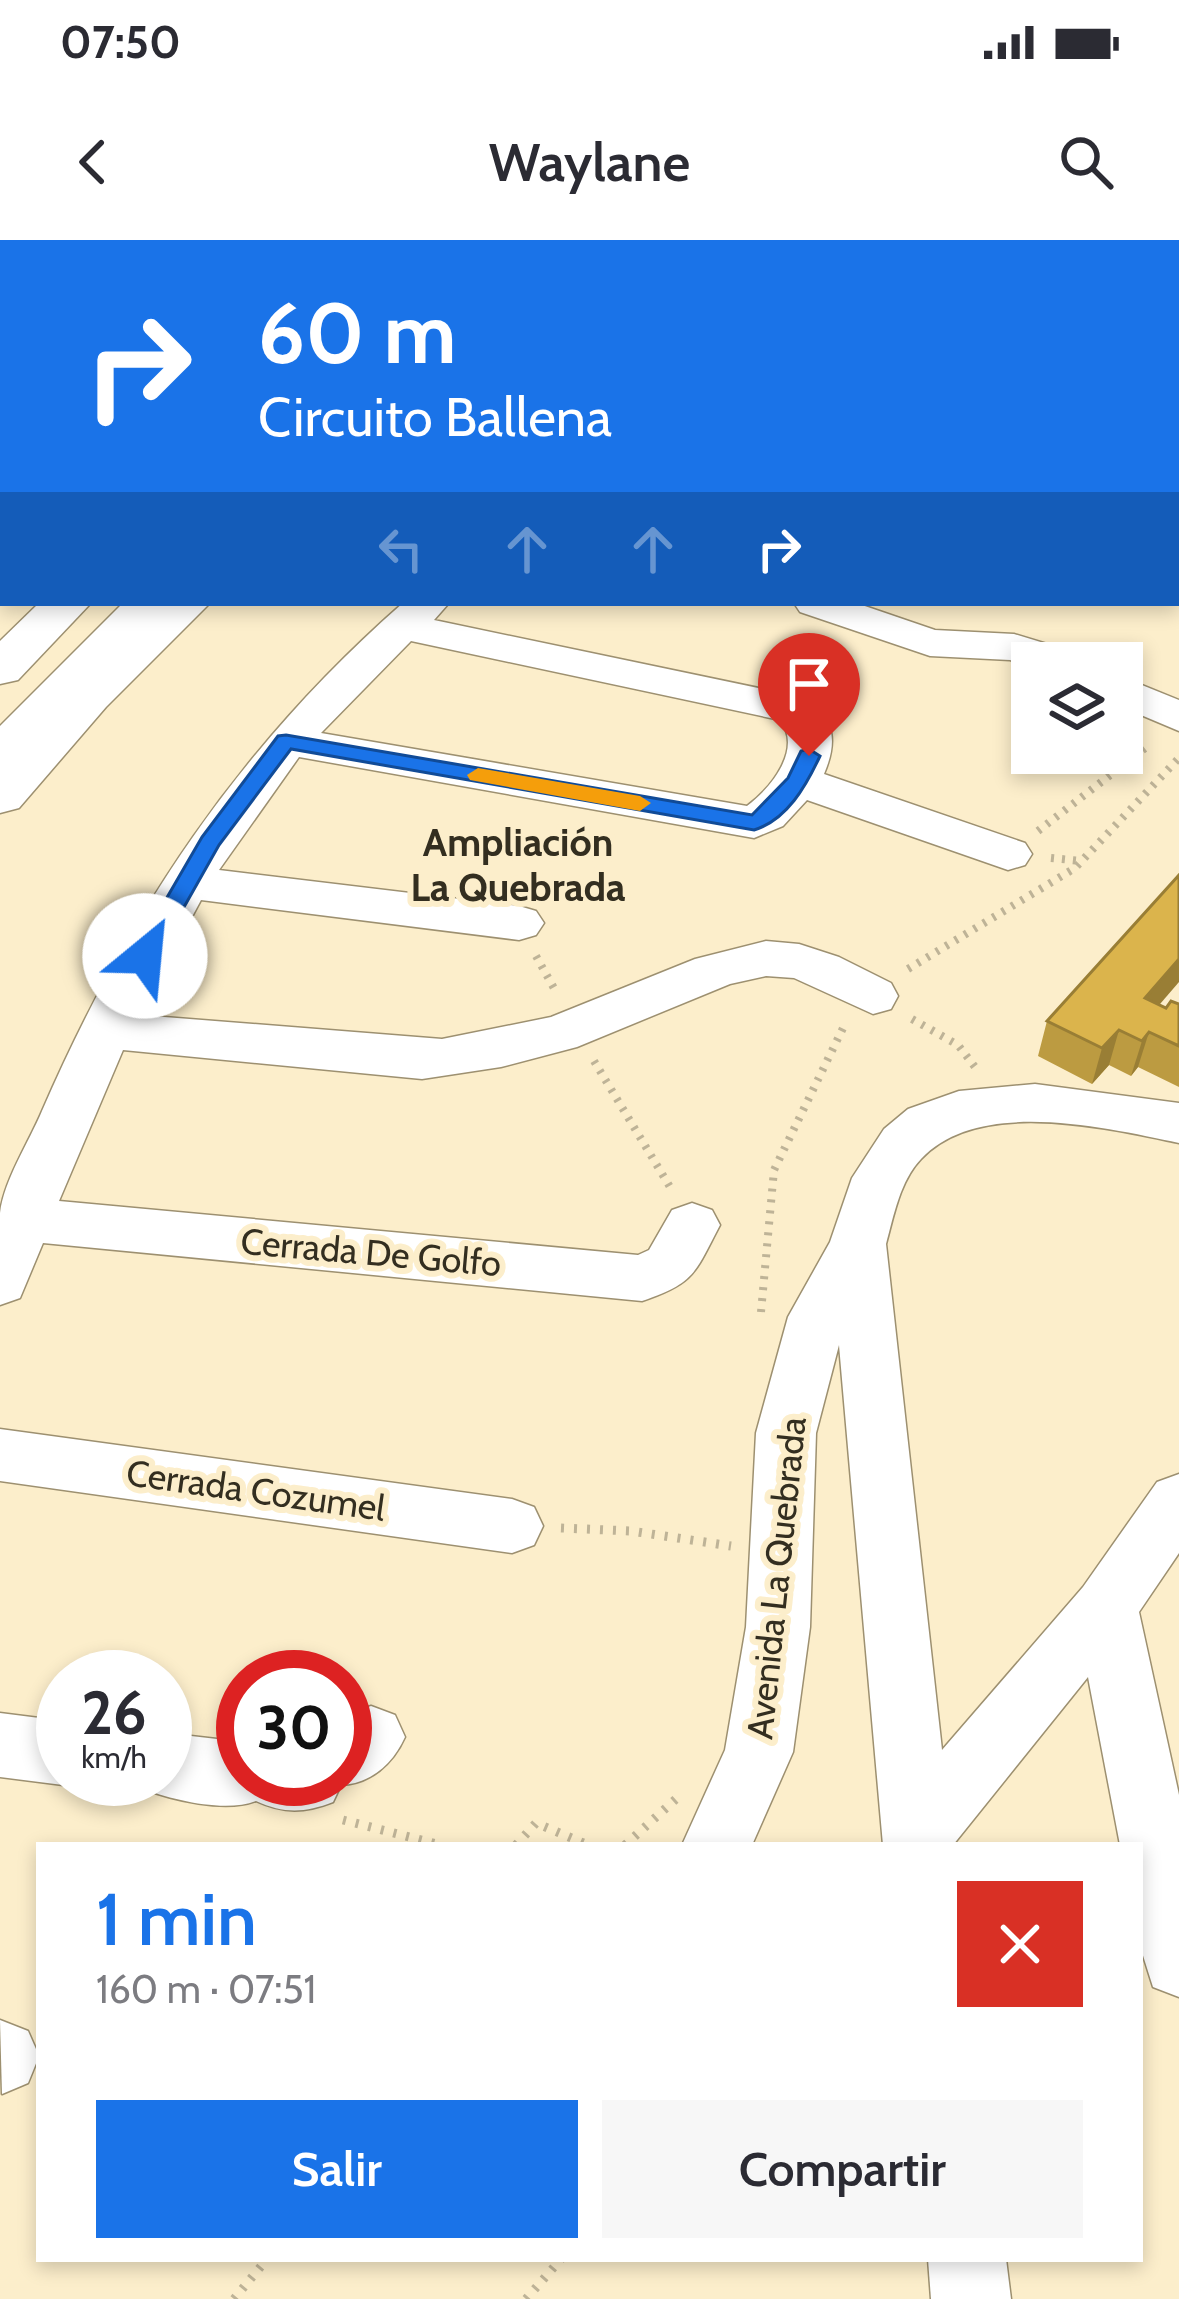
<!DOCTYPE html>
<html lang="es">
<head>
<meta charset="utf-8">
<style>
	:root { --surface:#fff; --page:#f7f7f7; --text:#2b2b33; --muted:#7c7c81; --accent:#1a73e8 }
	body { margin:0; font-family:Cabin,sans-serif; background:var(--page); color:var(--text); height:100vh; display:flex; flex-direction:column; font-size:45px; white-space:nowrap }
	* { box-sizing:border-box; margin:0 }
	p { font-size:39px; color:var(--muted) }
	.icon { flex:none; width:66px; height:66px; fill:none; stroke:currentColor; stroke-width:2; stroke-linecap:round; stroke-linejoin:round }
	.map { position:relative; flex:1; overflow:hidden }
	.details { position:absolute; left:36px; top:1602px; width:1107px; height:420px; display:flex; flex-direction:column; background:var(--surface); border-radius:0px; box-shadow:0 6px 18px #0003 }
	.details>* { flex:none }
	.hud { position:absolute; left:0px; top:0px; width:1179px; height:366px; box-shadow:0 6px 18px #0003; background:#1a73e8; color:#fff; overflow:hidden }
	.buttons { position:absolute; left:1011px; top:402px; display:grid; gap:24px }
	.buttons a { display:grid; place-items:center; width:132px; height:132px; border-radius:0px; background:var(--surface); box-shadow:0 6px 18px #0003; font-size:60px }
	.speed { position:absolute; left:36px; top:1410px; display:flex; gap:24px; font-size:60px; font-weight:700; text-align:center }
	.speed>* { display:grid; place-content:center; width:156px; height:156px; border-radius:50%; background:var(--surface); box-shadow:0 6px 18px #0003; line-height:1 }
	.speed small { font-size:30px; font-weight:400 }
	.speed .limit { border:18px solid #d22; background:#fff; color:#111 }
	.pin { position:absolute; display:grid; place-items:center; width:102px; height:102px; color:#fff; margin:-123px -51px; border-radius:50% 50% 50% 0; rotate:-45deg; box-shadow:0 0 12px #0007 }
	.pin .icon { rotate:45deg }
	.me { position:absolute; width:132px; margin:-66px; rotate:28deg; stroke-linejoin:round; filter:drop-shadow(0 0 9px #0008) }
	.turn { display:flex; align-items:center; gap:42px; height:252px; padding:0 60px; font-size:54px }
	.turn .icon { width:156px; height:156px; stroke-width:2.5 }
	.turn b { display:block; font-size:84px; line-height:102px }
	.lanes { display:flex; align-items:center; height:114px; padding:0 60px; background:#0003; justify-content:center; gap:60px; direction:ltr }
	.lanes .off { opacity:.35 }
	.round { display:grid; place-items:center; flex:none; width:126px; height:126px; border-radius:0px; background:var(--page) }
	.headline { display:flex; align-items:center; justify-content:space-between; height:204px; padding:0 60px }
	h1 { font-size:72px; font-weight:600; line-height:90px; color:var(--accent) }
	.button { display:flex; gap:24px; margin-top:auto; padding:24px 60px }
	.button a { flex:1; height:138px; border-radius:0px; background:var(--accent); color:#fff; font-size:48px; font-weight:600; line-height:138px; text-align:center }
	.button a+a { background:var(--page); color:var(--text) }
	.status { display:flex; justify-content:space-between; align-items:center; height:84px; padding:0 60px; background:var(--surface); direction:ltr }
	.status svg { height:33px; fill:currentColor }
	header { display:flex; justify-content:space-between; align-items:center; height:156px; padding:0 60px; background:var(--surface); font-size:54px; font-weight:600 }
	.map>svg:first-child { display:block }
	.lines { fill:none; stroke-linecap:round; stroke-linejoin:round }
	.street-casing { stroke:#9d9070; stroke-width:3 }
	.secondary-casing { stroke:#9d9070; stroke-width:3 }
	.primary-casing { stroke:#9d9070; stroke-width:3 }
	.highway-casing { stroke:#9d9070; stroke-width:3 }
	.path-far1 { stroke:#beb397; stroke-width:8; stroke-dasharray:3 8; stroke-linecap:butt }
	.path { stroke:#beb397; stroke-width:9; stroke-dasharray:3 10; stroke-linecap:butt }
	.street { fill:#fff; fill-rule:evenodd }
	.secondary { fill:#fff; fill-rule:evenodd }
	.primary { fill:#fff; fill-rule:evenodd }
	.highway { fill:#fff; fill-rule:evenodd }
	.wall { fill:#bc9b41 }
	.shaded-wall { fill:#997e35 }
	.building { fill:#dbb44c; stroke:#997e35; stroke-width:3 }
	.route { fill:#1a73e8; stroke:#114b97; stroke-width:3 }
	.slow { fill:#f59e0b }
	.labels { text-anchor:middle; stroke-width:12; stroke-linejoin:round; paint-order:stroke }
	.street-label { font-size:36px; fill:#332e20; stroke:#fceecb }
	.neighbourhood-label { font-size:39px; font-weight:bold; fill:#332e20; stroke:#fceecb }
</style>
</head>
<body>
<div class="status"><b>07:50</b><svg viewBox="0 0 49 12"><path d="M0 12V9h3v3zM5 12V6h3v6zM10 12V3h3v9zM15 12V0h3v12zM26 1h20v11H26zM47 4h2v5h-2z"/></svg></div>
<header><svg class="icon" aria-label="back" viewBox="0 0 24 24"><path d="M15 5l-7 7 7 7"/></svg>Waylane<svg class="icon" aria-label="search" viewBox="0 0 24 24"><circle cx="10" cy="10" r="6"/><path d="M15 15l6 6"/></svg></header>
<div class="map">
<svg width="1179" height="2059" viewBox="0 0 1179 2059">
	<rect width="100%" height="100%" fill="#fceecb"/>
	<g class="lines">
		<!-- street casing -->
		<g class="street-casing">
			<g id="street">
				<path d="M0,0H23L3,3L0,16Z"/>
				<path d="M1179,0V20H1176V3H1164Z"/>
				<path d="M1176,86L1179,87V109L1176,108Z"/>
				<rect x="1176" y="325" width="3" height="24"/>
				<path d="M403,363H449L434,380L811,459C835,483 837,503 824,534L1025,603L1032,614L1025,625L1008,630L807,560L783,586L754,598L299,517L219,630L519,666L536,671L544,683L536,695L519,700L201,660L139,775L442,799L551,777L695,719L766,701L799,704L839,717L891,743L898,756L891,769L873,774L794,738L766,736L730,744L577,807L501,827L422,839L123,810L59,961L638,1015L649,1010L672,970L692,963L712,970L720,985C695,1032 696,1043 642,1061L43,1003L20,1058L0,1065C0,1035 0,1002 0,973C4,940 29,902 42,871C129,671 239,507 403,363ZM411,401L780,480C803,509 771,548 747,566L321,493Z"/>
				<path d="M794,363H856L935,390L1014,394L1080,414L1087,423H1032V427L1010,420L930,416L800,372Z"/>
				<path d="M1122,437L1179,460V491L1122,467Z"/>
				<path d="M1035,844L1179,863V903C1106,888 978,857 921,919C900,941 894,975 886,1004L942,1510L1083,1347L1157,1242L1179,1234V1313L1139,1372L1179,1555V1757L1153,1747L1140,1706V1605H1120L1088,1437L953,1605H883L839,1105L816,1193L810,1387L793,1512L752,1605H682L725,1510L746,1387L756,1193L788,1077L830,1002L852,938L884,889L908,869L959,851Z"/>
				<path d="M0,1189L512,1259L534,1267L543,1286L534,1305L512,1313L0,1241Z"/>
				<path d="M371,1466L395,1475L405,1497C393,1524 370,1544 341,1545L333,1562C305,1573 284,1574 256,1561C225,1573 172,1560 141,1548L137,1539H165V1493L243,1502V1539H345V1476Z"/>
				<path d="M0,1473L63,1481V1539H78L63,1545L0,1537Z"/>
				<path d="M0,1780L28,1791L39,1816L28,1843L2,1854Z"/>
				<path d="M928,2019H1006L1011,2059H931Z"/>
			</g>
		</g>
		<!-- secondary casing -->
		<g class="secondary-casing">
			<path id="secondary" d="M1176,208L1179,209V237L1176,236Z"/>
		</g>
		<!-- primary casing -->
		<g class="primary-casing">
			<g id="primary">
				<path d="M810,0H858L808,3Z"/>
				<path d="M158,363H210L106,467L19,568L0,573V523L70,445Z"/>
			</g>
		</g>
		<!-- highway casing -->
		<g class="highway-casing">
			<g id="highway">
				<path d="M163,0H204L161,3Z"/>
				<path d="M329,0H372L327,3Z"/>
				<path d="M404,0H447L402,3Z"/>
				<path d="M613,0H657L611,3Z"/>
				<path d="M687,0H735L685,3Z"/>
				<path d="M766,0H813L764,3Z"/>
				<path d="M3,201V232L0,233V202Z"/>
				<path d="M39,363H91L18,440L0,444V401Z"/>
				<path d="M123,363H176L19,529L0,534V486Z"/>
			</g>
		</g>
		<!-- path-far1 -->
		<g class="path-far1">
			<path d="M1038,591L1149,505"/>
			<path d="M1051,618L1081,621"/>
			<path d="M536,716L555,750"/>
			<path d="M908,729L1075,628L1179,518"/>
			<path d="M912,779L958,805L975,827"/>
			<path d="M594,821L670,947"/>
			<path d="M761,1072L774,930L844,786"/>
		</g>
		<!-- path -->
		<g class="path">
			<path d="M561,1288L631,1291L731,1306"/>
			<path d="M343,1580L441,1605"/>
			<path d="M516,1605L536,1583L588,1605"/>
			<path d="M625,1605L676,1559"/>
			<path d="M234,2059L267,2019"/>
			<path d="M526,2059L561,2019"/>
		</g>
		<!-- street -->
		<use href="#street" class="street"/>
		<!-- secondary -->
		<use href="#secondary" class="secondary"/>
		<!-- primary -->
		<use href="#primary" class="primary"/>
		<!-- highway -->
		<use href="#highway" class="highway"/>
	</g>
	<!-- wall -->
	<path class="wall" d="M1159,764L1166,768L1179,764V847L1138,827L1131,836L1109,825L1092,844L1038,816L1047,781Z"/>
	<!-- shaded-wall -->
	<g class="shaded-wall">
		<path d="M1179,719V742L1135,793L1145,758Z"/>
		<path d="M1119,790L1109,825L1092,844L1102,808Z"/>
		<path d="M1149,792L1138,827L1131,836L1142,801Z"/>
	</g>
	<!-- building -->
	<path class="building" d="M1179,635V719L1145,758L1166,768L1171,761L1179,764V806L1149,792L1142,801L1119,790L1102,808L1047,781Z"/>
	<!-- route -->
	<path class="route" d="M286,495L752,575L788,538L801,511L809,509L820,516C806,546 787,580 754,590L291,509L219,605L153,722H136L133,716L202,597L278,496Z"/>
	<!-- slow -->
	<path class="slow" d="M478,528L640,556L651,563L640,571L470,540L467,535Z"/>
	<g class="labels">
		<!-- street labels -->
		<g class="street-label">
			<text transform="translate(371 1012) rotate(5)" y="13">Cerrada De Golfo</text>
			<text transform="translate(256 1250) rotate(8)" y="13">Cerrada Cozumel</text>
			<text transform="translate(776 1338) rotate(-84)" y="13">Avenida La Quebrada</text>
		</g>
		<!-- neighbourhood labels -->
		<g class="neighbourhood-label">
			<text x="518" y="616">Ampliación<tspan x="518" dy="45">La Quebrada</tspan></text>
		</g>
	</g>
</svg>
<div class="buttons">
<a><svg class="icon" aria-label="layers" viewBox="0 0 24 24"><path d="M12 4l9 5-9 5-9-5zM3 14l9 5 9-5"/></svg></a>
</div>
<div class="speed"><div>26<small>km/h</small></div><div class="limit">30</div></div>
<div class="pin" style="left:809px;top:516px;background:#d93025"><svg class="icon" aria-label="arrive" viewBox="0 0 24 24"><path d="M6 21V4h12l-3 4 3 4H6"/></svg></div>
<svg class="me" style="left:145px;top:716px" viewBox="-20 -20 40 40"><circle r="19" fill="#fff"/><path d="M0-13L10 11 0 6-10 11z" fill="#1a73e8"/></svg>
<div class="hud">
<div class="turn"><svg class="icon" aria-label="right" viewBox="0 0 24 24"><path d="M7 20v-9h11M14 6l5 5-5 5"/></svg><div><b>60 m</b>Circuito Ballena</div></div>
<div class="lanes"><svg class="icon off" aria-label="left" viewBox="0 0 24 24"><path d="M17 20v-9H6M10 6l-5 5 5 5"/></svg><svg class="icon off" aria-label="ahead" viewBox="0 0 24 24"><path d="M12 20V5M6 11l6-6 6 6"/></svg><svg class="icon off" aria-label="ahead" viewBox="0 0 24 24"><path d="M12 20V5M6 11l6-6 6 6"/></svg><svg class="icon" aria-label="right" viewBox="0 0 24 24"><path d="M7 20v-9h11M14 6l5 5-5 5"/></svg></div>
</div>
<section class="details">
<div class="headline"><div><h1>1 min</h1><p>160 m · 07:51</p></div><a class="round" style="background:#d93025;color:#fff"><svg class="icon" aria-label="close" viewBox="0 0 24 24"><path d="M6 6l12 12M18 6L6 18"/></svg></a></div>
<div class="button"><a>Salir</a><a>Compartir</a></div>
</section>
</div>
</body>
</html>
